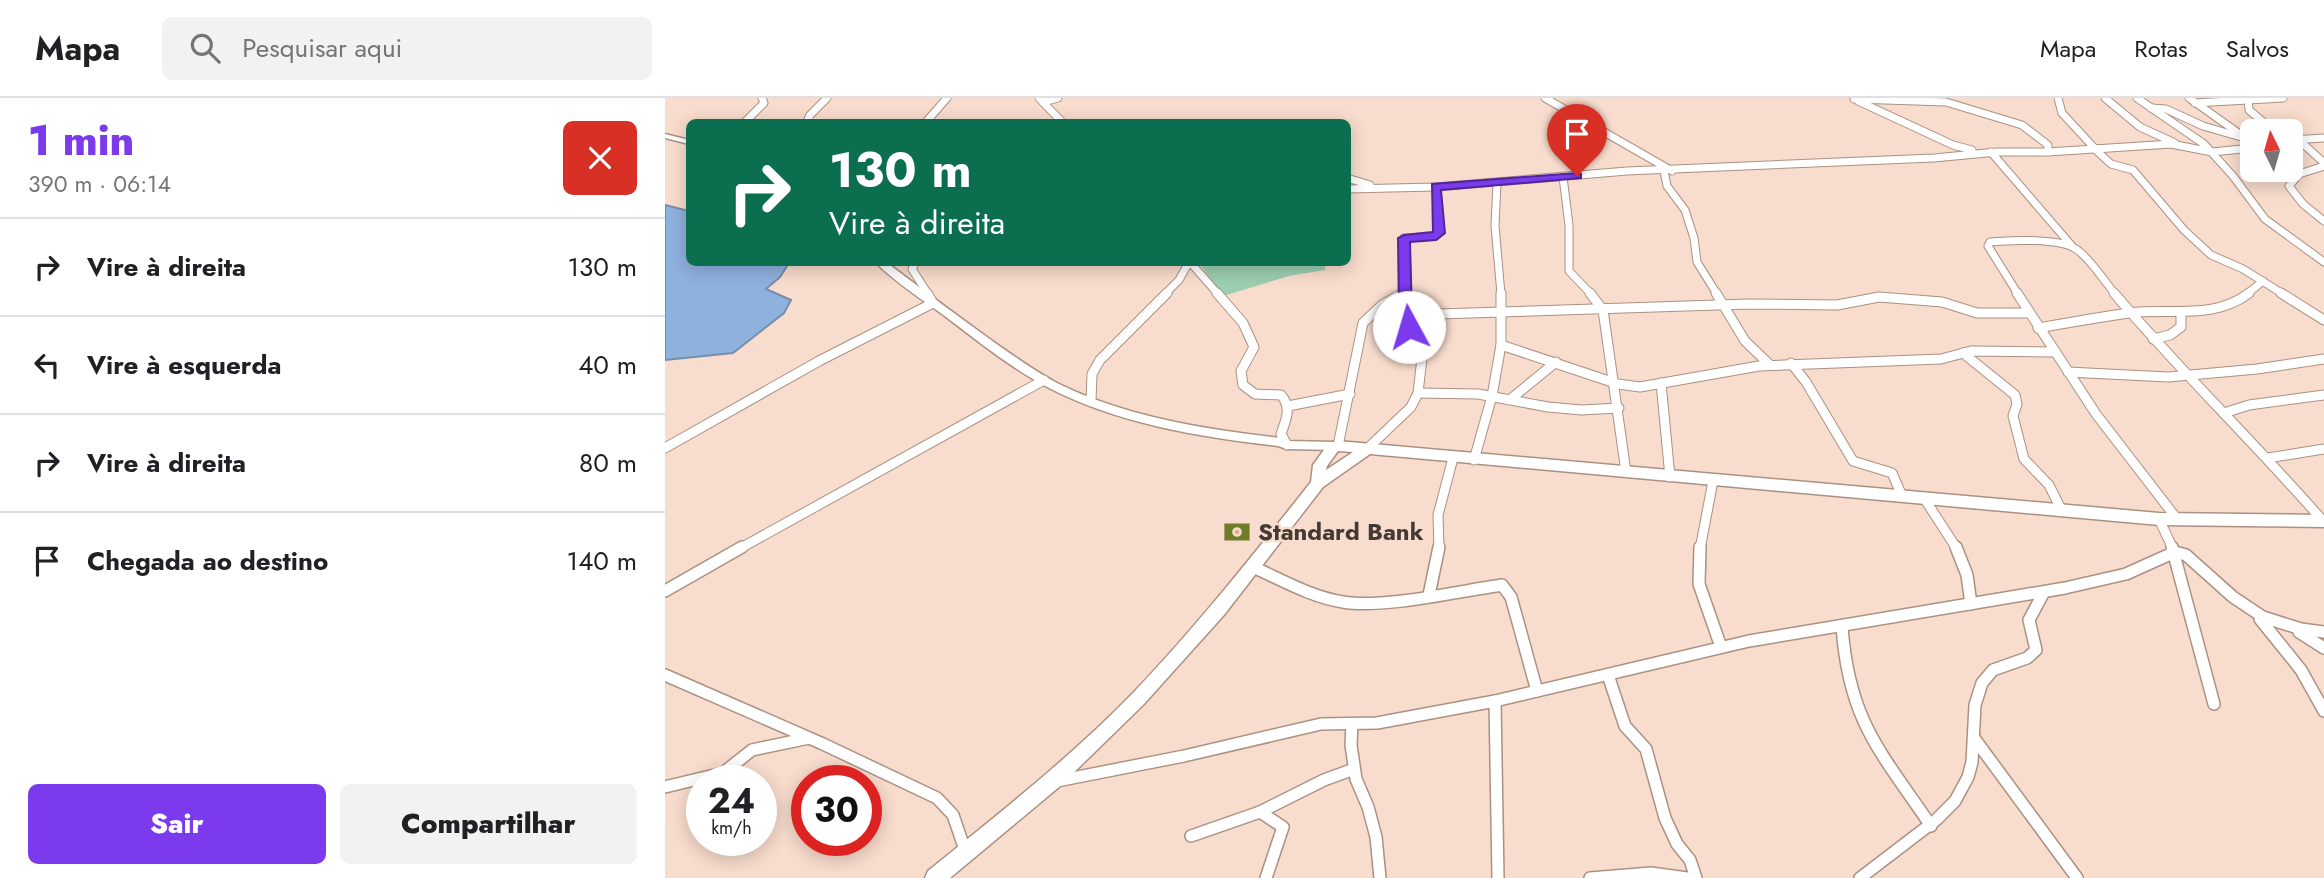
<!DOCTYPE html>
<html lang="pt">
<head>
<meta charset="utf-8">
<style>
	:root { --surface:#fff; --page:#f2f2f2; --text:#202124; --muted:#757577; --line:#e0e0e0; --accent:#7c3aed }
	body { margin:0; font-family:Jost,sans-serif; background:var(--page); color:var(--text); height:100vh; display:flex; flex-direction:column; font-size:26px; white-space:nowrap }
	* { box-sizing:border-box; margin:0 }
	p { font-size:23px; color:var(--muted) }
	.icon { flex:none; width:38px; height:38px; fill:none; stroke:currentColor; stroke-width:2; stroke-linecap:round; stroke-linejoin:round }
	.map { position:relative; flex:1; overflow:hidden }
	.details { display:flex; flex-direction:column; background:var(--surface); width:665px }
	.details>* { flex:none }
	.top-card { position:absolute; left:21px; top:21px; width:665px; height:147px; border-radius:10px; box-shadow:0 4px 18px #0003; background:#0b6e4f; color:#fff; overflow:hidden }
	.needle { width:46px; rotate:355deg }
	.buttons { position:absolute; left:1575px; top:21px; display:grid; gap:14px }
	.buttons a { display:grid; place-items:center; width:63px; height:63px; border-radius:10px; background:var(--surface); box-shadow:0 4px 18px #0003; font-size:35px }
	.speed { position:absolute; left:21px; top:667px; display:flex; gap:14px; font-size:35px; font-weight:700; text-align:center }
	.speed>* { display:grid; place-content:center; width:91px; height:91px; border-radius:50%; background:var(--surface); box-shadow:0 4px 18px #0003; line-height:1 }
	.speed small { font-size:18px; font-weight:400 }
	.speed .limit { border:10px solid #d22; background:#fff; color:#111 }
	.pin { position:absolute; display:grid; place-items:center; width:60px; height:60px; color:#fff; margin:-72px -30px; border-radius:50% 50% 50% 0; rotate:-45deg; box-shadow:0 0 7px #0007 }
	.pin .icon { rotate:45deg }
	.me { position:absolute; width:77px; margin:-38px; rotate:354deg; stroke-linejoin:round; filter:drop-shadow(0 0 5px #0008) }
	.turn { display:flex; align-items:center; gap:24px; height:147px; padding:0 28px; font-size:32px }
	.turn .icon { width:91px; height:91px; stroke-width:2.5 }
	.turn b { display:block; font-size:49px; line-height:60px }
	.round { display:grid; place-items:center; flex:none; width:74px; height:74px; border-radius:10px; background:var(--page) }
	.head { display:flex; align-items:center; justify-content:space-between; height:119px; padding:0 28px }
	h1 { font-size:42px; font-weight:800; line-height:52px; color:var(--accent) }
	.action { display:flex; gap:14px; margin-top:auto; padding:14px 28px }
	.action a { flex:1; height:80px; border-radius:10px; background:var(--accent); color:#fff; font-size:28px; font-weight:800; line-height:80px; text-align:center }
	.action a+a { background:var(--page); color:var(--text) }
	ul { padding:0; list-style:none }
	li { display:flex; align-items:center; gap:21px; height:98px; padding:0 28px; border-top:2px solid var(--line) }
	li div { flex:1 }
	li b { display:block; font-size:26px }
	li em { font-style:normal }
	header { display:flex; align-items:center; gap:42px; box-sizing:border-box; height:98px; padding:0 35px; background:var(--surface); border-bottom:2px solid var(--line) }
	header strong { font-size:33px }
	nav { display:flex; gap:38px; margin-inline-start:auto; font-size:24px }
	.search { width:490px; height:63px; background:var(--page); display:flex; align-items:center; gap:18px; box-sizing:border-box; padding:0 24px; border-radius:10px; color:var(--muted); font-size:26px }
	main { display:flex; flex:1; min-height:0 }
	.map>svg:first-child { display:block }
	.green { fill:#9cceb0 }
	.water { fill:#8fb1de; stroke:#788dab; stroke-width:2 }
	.building { fill:#deac8b }
	.lines { fill:none; stroke-linecap:round; stroke-linejoin:round }
	.minor-far2-casing { stroke:#ab9182; stroke-width:9 }
	.minor-far1-casing { stroke:#ab9182; stroke-width:11 }
	.minor-casing { stroke:#ab9182; stroke-width:14 }
	.tertiary-casing { stroke:#ab9182; stroke-width:3 }
	.secondary-casing { stroke:#ab9182; stroke-width:3 }
	.minor-far2 { stroke:#fff; stroke-width:7 }
	.minor-far1 { stroke:#fff; stroke-width:9 }
	.minor { stroke:#fff; stroke-width:11 }
	.tertiary { fill:#fff; fill-rule:evenodd }
	.secondary { fill:#fff; fill-rule:evenodd }
	.route { fill:#7c3aed; stroke:#51269a; stroke-width:2 }
	.labels { text-anchor:middle; stroke-width:5; stroke-linejoin:round; paint-order:stroke }
	.poi-label { font-size:24px; font-weight:bold; fill:#443933; stroke:#f8dccd; text-anchor:start }
</style>
</head>
<body>
<header>
<strong>Mapa</strong>
<div class="search"><svg class="icon" aria-label="search" viewBox="0 0 24 24"><circle cx="10" cy="10" r="6"/><path d="M15 15l6 6"/></svg>Pesquisar aqui</div>
<nav><a>Mapa</a><a>Rotas</a><a>Salvos</a></nav>
</header>
<main>
<section class="details">
<div class="head"><div><h1>1 min</h1><p>390 m · 06:14</p></div><a class="round" style="background:#d93025;color:#fff"><svg class="icon" aria-label="close" viewBox="0 0 24 24"><path d="M6 6l12 12M18 6L6 18"/></svg></a></div>
<ul>
<li><svg class="icon" aria-label="right" viewBox="0 0 24 24"><path d="M7 20v-9h11M14 6l5 5-5 5"/></svg><div><b>Vire à direita</b></div><em>130 m</em></li>
<li><svg class="icon" aria-label="left" viewBox="0 0 24 24"><path d="M17 20v-9H6M10 6l-5 5 5 5"/></svg><div><b>Vire à esquerda</b></div><em>40 m</em></li>
<li><svg class="icon" aria-label="right" viewBox="0 0 24 24"><path d="M7 20v-9h11M14 6l5 5-5 5"/></svg><div><b>Vire à direita</b></div><em>80 m</em></li>
<li><svg class="icon" aria-label="arrive" viewBox="0 0 24 24"><path d="M6 21V4h12l-3 4 3 4H6"/></svg><div><b>Chegada ao destino</b></div><em>140 m</em></li>
</ul>
<div class="action"><a>Sair</a><a>Compartilhar</a></div>
</section>
<div class="map">
<svg width="1659" height="780" viewBox="0 0 1659 780">
	<rect width="100%" height="100%" fill="#f8dccd"/>
	<!-- green -->
	<path class="green" d="M534,165H660V172L624,178L558,198Z"/>
	<!-- water -->
	<path class="water" d="M0,107L24,113V164L124,165L115,179L101,191L126,202L119,215L68,255L0,262Z"/>
	<!-- building -->
	<path class="building" d="M573,424L587,429L574,445L561,439L564,435L559,434L567,425Z"/>
	<g class="lines">
		<!-- minor-far2 casing -->
		<g class="minor-far2-casing">
			<g id="minor-far2">
				<path d="M374,0L397,24"/>
				<path d="M880,0L1007,73"/>
				<path d="M1393,0L1397,15L1433,54L1446,66L1468,72L1519,132L1546,157L1578,171L1618,196"/>
				<path d="M1440,0L1475,29L1510,45"/>
				<path d="M1472,0L1539,46L1568,78L1600,121L1659,164"/>
				<path d="M1524,0L1572,34"/>
				<path d="M1583,0L1584,12L1609,33"/>
				<path d="M1189,1L1281,4L1357,27L1383,47V54"/>
				<path d="M1193,3L1288,47L1307,52"/>
				<path d="M378,4L393,0"/>
				<path d="M1530,5L1618,0"/>
				<path d="M1486,10L1501,11L1538,28L1583,41"/>
				<path d="M80,24L99,5L97,0"/>
				<path d="M142,24L145,17L162,0"/>
				<path d="M261,24L282,0"/>
				<path d="M1626,42L1659,40"/>
				<path d="M1634,42L1659,65"/>
				<path d="M1326,54L1406,147"/>
				<path d="M1659,68L1634,76L1624,88L1638,106L1659,123"/>
				<path d="M999,73L1002,88L1020,112L1029,140L1032,164L1052,196"/>
				<path d="M898,79L904,127V173L926,196"/>
				<path d="M682,80L705,87"/>
				<path d="M832,85L830,128L836,196"/>
				<path d="M682,91L771,89L962,73L1269,60L1332,54H1383L1506,46L1547,54L1587,50"/>
				<path d="M251,164L247,171L263,196"/>
				<path d="M525,164L553,196"/>
				<path d="M500,196L514,182L524,164"/>
				<path d="M735,196L741,193"/>
				<path d="M740,196L739,140L771,138L774,135L771,89"/>
				<path d="M1353,196L1323,148L1325,144C1345,142 1395,140 1411,151C1424,159 1440,184 1450,196"/>
				<path d="M1582,196L1598,183"/>
			</g>
		</g>
		<!-- minor-far1 casing -->
		<g class="minor-far1-casing">
			<g id="minor-far1">
				<path d="M552,195L578,225L589,249L576,273L578,287L590,296L616,297C627,309 621,322 616,336L622,347"/>
				<path d="M925,195L938,212L961,374"/>
				<path d="M1051,195L1080,243L1105,267"/>
				<path d="M1352,195L1431,316L1512,421"/>
				<path d="M1449,195C1516,274 1590,345 1658,423"/>
				<path d="M1616,195L1659,222"/>
				<path d="M741,217L1083,206L1172,207L1214,199L1277,204L1312,215H1364"/>
				<path d="M1373,230C1403,225 1434,219 1464,215C1505,210 1550,222 1584,195"/>
				<path d="M1488,241L1505,237L1516,229V214"/>
				<path d="M836,247L953,286L975,289L1094,268L1276,261L1306,253L1388,254"/>
				<path d="M1298,255L1350,297L1352,306L1348,318L1359,361L1384,387L1397,413"/>
				<path d="M1126,265L1141,284L1188,363L1227,375L1237,398"/>
				<path d="M1403,274L1503,279L1592,271L1659,261"/>
				<path d="M996,285L1005,379"/>
				<path d="M753,295L813,296L883,309L916,312L954,310"/>
				<path d="M847,300L891,264"/>
				<path d="M426,302L427,276L435,262L502,195"/>
				<path d="M623,308L685,296"/>
				<path d="M1559,315L1584,307L1659,297"/>
				<path d="M673,348L698,225L717,207L738,195"/>
				<path d="M0,350L154,263L268,205L262,195"/>
				<path d="M702,351L746,309L753,295L758,251L756,243L741,223L740,195"/>
				<path d="M1603,360L1659,351"/>
				<path d="M809,362L827,298L836,247V195"/>
				<path d="M1259,400L1292,451"/>
				<path d="M1494,421L1508,451"/>
				<path d="M74,451L379,282"/>
				<path d="M774,451L773,417L788,360"/>
				<path d="M1035,451L1048,383"/>
			</g>
		</g>
		<!-- minor casing -->
		<g class="minor-casing">
			<g id="minor">
				<path d="M1035,449L1034,486L1056,549"/>
				<path d="M1291,449L1302,477L1306,506"/>
				<path d="M1507,449L1549,606"/>
				<path d="M588,469C617,482 646,499 678,504C717,511 795,493 837,487L846,499L872,593"/>
				<path d="M0,493L77,449"/>
				<path d="M764,497L774,449"/>
				<path d="M1595,521L1636,572L1659,613"/>
				<path d="M1177,529C1184,624 1216,654 1266,728"/>
				<path d="M1634,534L1659,550"/>
				<path d="M0,577L158,646L272,700L288,717L301,755"/>
				<path d="M943,577L960,628L981,651L1000,720L1012,746L1025,762L1031,780"/>
				<path d="M830,603L833,780"/>
				<path d="M687,626L686,647L691,681L703,709L711,739L715,780"/>
				<path d="M1309,640L1412,780"/>
				<path d="M392,683L519,658L656,626L712,625L830,603L1084,543L1400,490L1461,476L1510,454L1521,457L1568,499L1598,519L1636,531L1659,534"/>
				<path d="M0,689L58,675L87,652L144,640"/>
				<path d="M595,714L618,729L601,780"/>
				<path d="M526,738L595,714L659,682L689,671"/>
				<path d="M925,780L986,775L1022,780"/>
				<path d="M1195,780L1271,722L1290,703L1303,679L1307,664L1310,607L1317,585L1328,572L1362,560L1371,552L1364,522L1379,494"/>
			</g>
		</g>
		<!-- tertiary casing -->
		<g class="tertiary-casing">
			<g id="tertiary">
				<path d="M0,36L24,42V46L0,40Z"/>
				<path d="M210,164H221C258,192 295,220 333,247C352,260 371,274 392,285C461,319 539,331 615,340L623,343L669,344L675,348L669,352L622,351L613,348C535,339 453,326 382,289C346,270 314,244 281,219C258,202 231,185 210,164Z"/>
			</g>
		</g>
		<!-- secondary casing -->
		<g class="secondary-casing">
			<path id="secondary" d="M673,343L1494,415L1659,417V429L1494,427L705,356L658,389L559,517L479,606L394,689L285,780H260L263,773C333,716 405,660 468,595C532,528 589,456 646,384L648,367L664,345ZM673,353L688,354L661,372L662,368Z"/>
		</g>
		<!-- minor-far2 -->
		<use href="#minor-far2" class="minor-far2"/>
		<!-- minor-far1 -->
		<use href="#minor-far1" class="minor-far1"/>
		<!-- minor -->
		<use href="#minor" class="minor"/>
		<!-- tertiary -->
		<use href="#tertiary" class="tertiary"/>
		<!-- secondary -->
		<use href="#secondary" class="secondary"/>
	</g>
	<!-- route -->
	<path class="route" d="M912,75L916,76V80L776,92L780,135L771,142L745,144L747,217L751,229L749,232H739L734,217L733,140L739,137L768,134L767,86Z"/>
	<!-- icons -->
	<defs>
		<g id="bank-bare" transform="scale(2.1)"><path d="M-6-4H6V4H-6ZM0-2.3a2.3 2.3 0 1 0 0 4.6a2.3 2.3 0 1 0 0-4.6Z" fill="#6f7c28" stroke="#f8dccd" stroke-width="2.5" paint-order="stroke"/></g>
	</defs>
	<g fill-rule="evenodd">
		<use href="#bank-bare" x="572" y="434"/>
	</g>
	<g class="labels">
		<!-- poi labels -->
		<g class="poi-label">
			<text x="593" y="442">Standard Bank</text>
		</g>
	</g>
</svg>
<div class="buttons">
<a><svg class="needle" viewBox="-14 -14 28 28"><path d="M0-13l5 13h-10z" fill="#e53935"/><path d="M0 13l5-13h-10z" fill="#757577"/></svg></a>
</div>
<div class="speed"><div>24<small>km/h</small></div><div class="limit">30</div></div>
<div class="pin" style="left:912px;top:78px;background:#d93025"><svg class="icon" aria-label="arrive" viewBox="0 0 24 24"><path d="M6 21V4h12l-3 4 3 4H6"/></svg></div>
<svg class="me" style="left:744px;top:229px" viewBox="-20 -20 40 40"><circle r="19" fill="#fff"/><path d="M0-13L10 11 0 6-10 11z" fill="#7c3aed"/></svg>
<div class="top-card">
<div class="turn"><svg class="icon" aria-label="right" viewBox="0 0 24 24"><path d="M7 20v-9h11M14 6l5 5-5 5"/></svg><div><b>130 m</b>Vire à direita</div></div>
</div>
</div>
</main>
</body>
</html>
